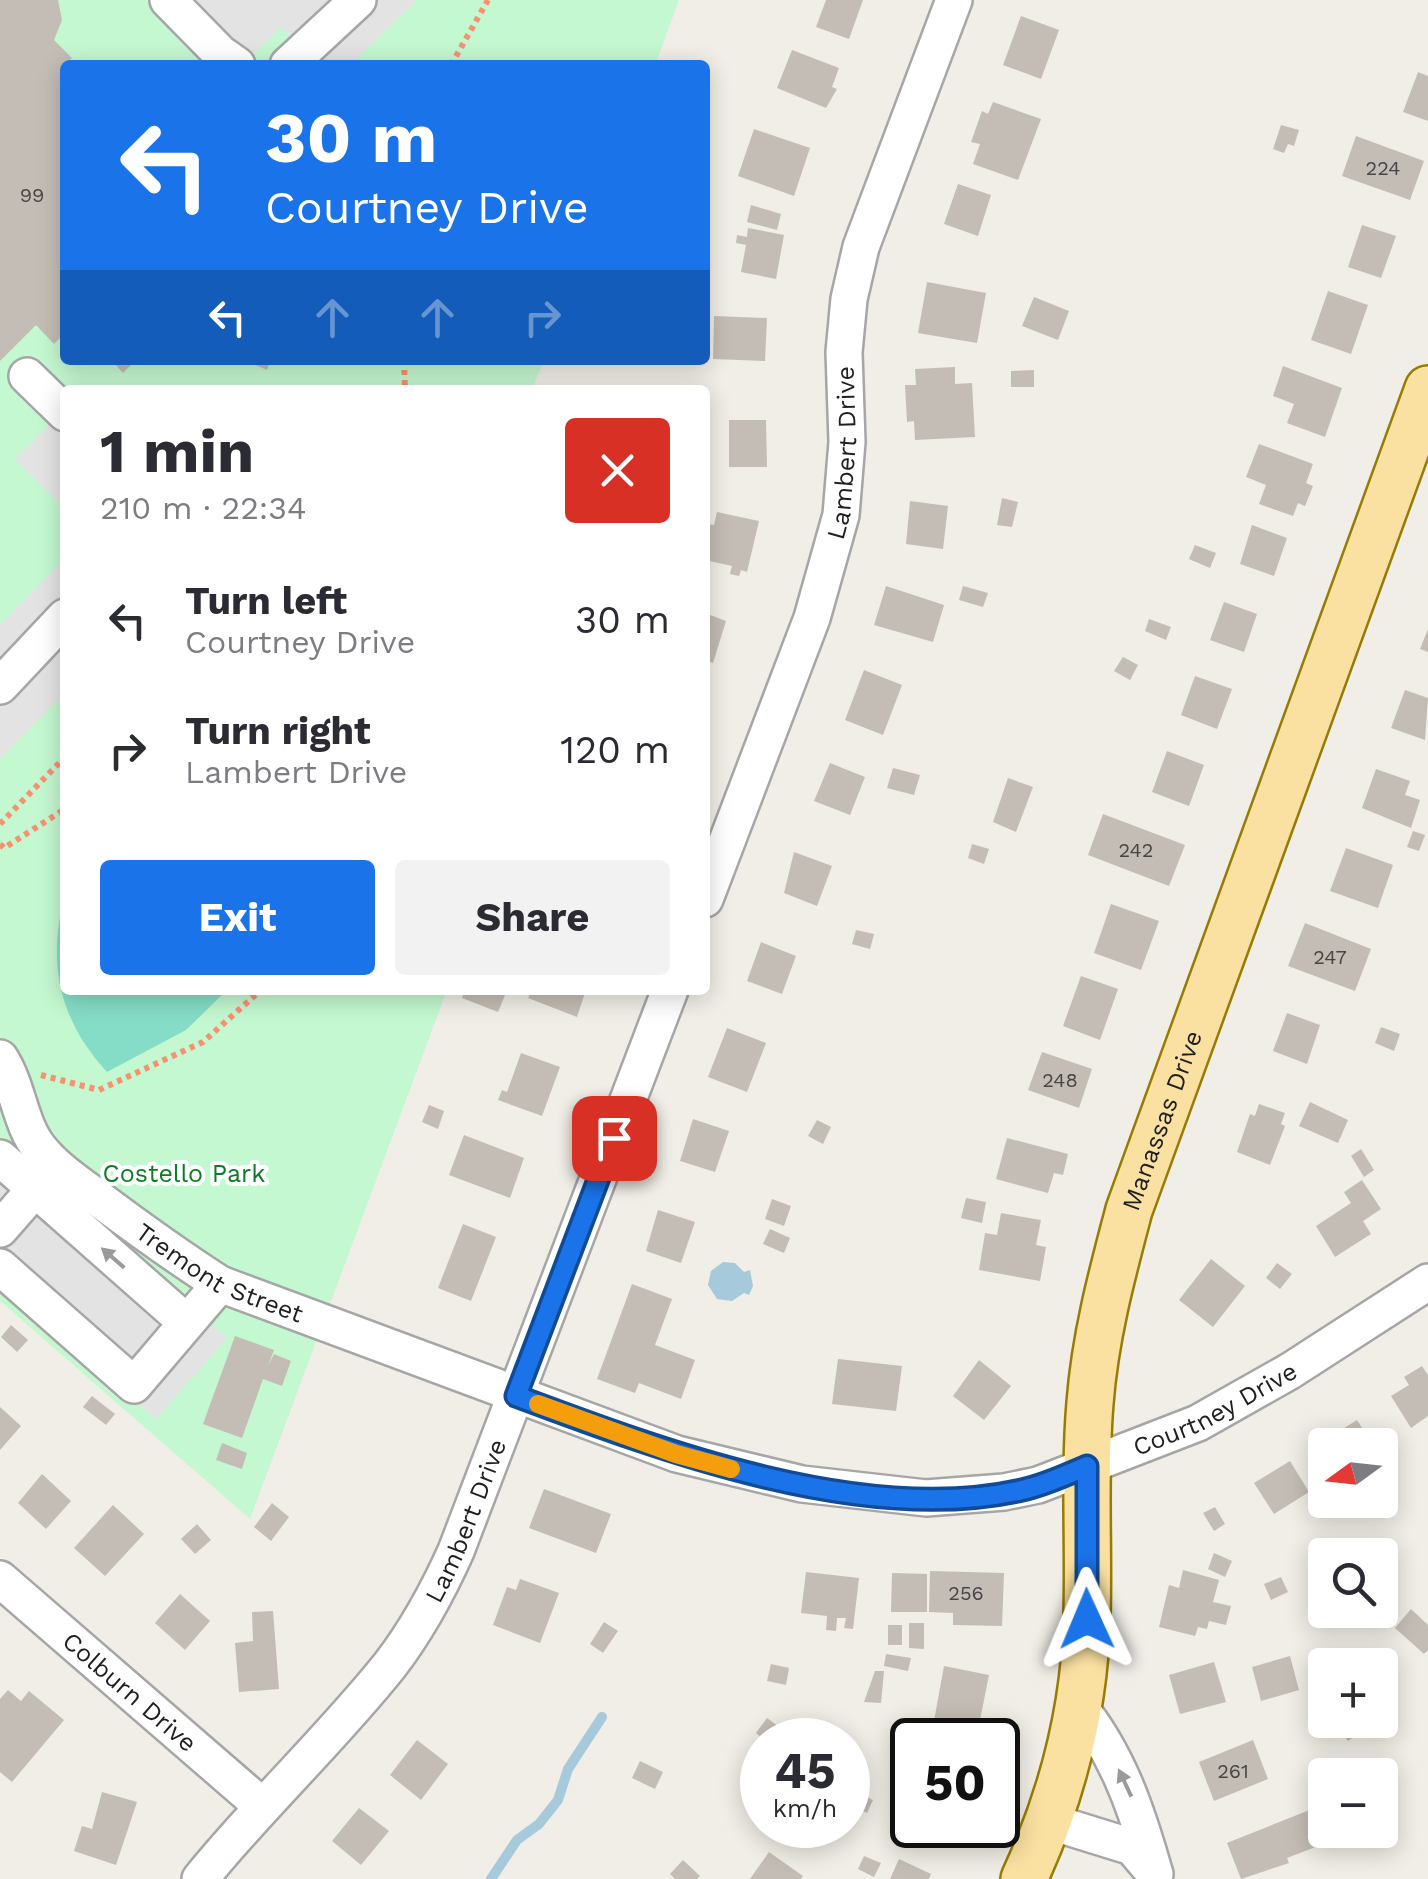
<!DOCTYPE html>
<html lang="en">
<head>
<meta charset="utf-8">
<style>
	:root { --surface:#fff; --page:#f2f2f3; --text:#2b2b33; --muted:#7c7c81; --accent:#1a73e8 }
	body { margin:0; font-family:"Work Sans",sans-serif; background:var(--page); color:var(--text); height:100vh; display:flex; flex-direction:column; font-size:38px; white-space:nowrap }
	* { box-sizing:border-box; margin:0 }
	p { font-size:32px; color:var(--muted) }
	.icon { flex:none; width:55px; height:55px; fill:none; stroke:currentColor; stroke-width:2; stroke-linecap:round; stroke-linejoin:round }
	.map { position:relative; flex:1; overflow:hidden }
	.side { position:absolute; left:60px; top:385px; width:650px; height:610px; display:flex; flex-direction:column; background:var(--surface); border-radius:10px; box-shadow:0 5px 25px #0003 }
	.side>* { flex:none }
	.hud { position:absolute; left:60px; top:60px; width:650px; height:305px; border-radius:10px; box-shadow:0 5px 25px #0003; background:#1a73e8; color:#fff; overflow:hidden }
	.needle { width:65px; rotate:255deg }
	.tools { position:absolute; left:1308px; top:1428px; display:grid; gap:20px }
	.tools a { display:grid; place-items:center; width:90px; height:90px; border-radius:10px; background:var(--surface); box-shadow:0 5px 25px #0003; font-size:50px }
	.speed { position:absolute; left:740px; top:1718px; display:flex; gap:20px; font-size:50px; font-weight:700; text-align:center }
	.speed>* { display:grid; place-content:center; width:130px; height:130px; border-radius:50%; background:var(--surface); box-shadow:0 5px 25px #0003; line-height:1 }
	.speed small { font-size:25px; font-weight:400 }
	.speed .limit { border:5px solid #111; border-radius:15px; background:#fff; color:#111 }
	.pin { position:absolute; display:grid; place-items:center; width:85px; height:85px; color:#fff; margin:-42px; border-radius:20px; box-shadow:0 5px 15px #0006 }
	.me { position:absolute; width:110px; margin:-55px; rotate:359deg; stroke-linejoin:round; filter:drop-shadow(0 0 8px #0008) }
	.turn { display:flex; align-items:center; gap:35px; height:210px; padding:0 40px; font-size:45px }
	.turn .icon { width:130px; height:130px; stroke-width:2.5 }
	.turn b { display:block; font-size:70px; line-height:85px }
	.lanes { display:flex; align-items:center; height:95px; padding:0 40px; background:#0003; justify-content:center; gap:50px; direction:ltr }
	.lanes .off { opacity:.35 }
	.round { display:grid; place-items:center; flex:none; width:105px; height:105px; border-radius:10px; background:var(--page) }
	.overview { display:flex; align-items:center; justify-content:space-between; height:170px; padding:0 40px }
	h1 { font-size:60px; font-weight:700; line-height:75px }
	.cta { display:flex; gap:20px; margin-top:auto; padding:20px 40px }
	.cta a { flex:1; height:115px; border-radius:10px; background:var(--accent); color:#fff; font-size:40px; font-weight:700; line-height:115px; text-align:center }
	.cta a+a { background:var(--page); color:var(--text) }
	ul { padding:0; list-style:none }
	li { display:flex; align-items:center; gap:30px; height:130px; padding:0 40px }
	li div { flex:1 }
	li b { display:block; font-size:38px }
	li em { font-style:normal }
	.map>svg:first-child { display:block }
	.park { fill:#c4f8d0 }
	.pitch { fill:#86ddc7 }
	.parking { fill:#e3e3e3 }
	.water { fill:#a7c9dc }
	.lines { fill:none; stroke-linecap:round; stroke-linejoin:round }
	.stream { stroke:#a7c9dc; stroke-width:10 }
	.building { fill:#c4bdb5 }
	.minor-casing { stroke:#a6a6a6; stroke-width:40 }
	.major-casing { stroke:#977b03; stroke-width:50 }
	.path { stroke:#f79170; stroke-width:6; stroke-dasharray:5 5; stroke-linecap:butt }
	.minor { stroke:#fff; stroke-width:35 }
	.major { stroke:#fae0a1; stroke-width:45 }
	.oneway { fill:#9a9a9a }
	.route-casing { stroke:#114b97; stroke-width:25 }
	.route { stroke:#1a73e8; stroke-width:18 }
	.slow { stroke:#f59e0b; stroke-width:18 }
	.labels { text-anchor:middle; stroke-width:8; stroke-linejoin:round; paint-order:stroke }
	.number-label { font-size:20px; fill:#484644 }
	.street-label { font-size:25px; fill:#1f1f1f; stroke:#fff }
	.park-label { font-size:25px; fill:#0e7c27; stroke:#fff }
</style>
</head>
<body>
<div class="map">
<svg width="1428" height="1879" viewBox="0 0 1428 1879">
	<rect width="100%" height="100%" fill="#f0eee6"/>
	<!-- park -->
	<path class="park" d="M0,0H679L655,65H65V360H544L532,390H65V990H447L250,1519L0,1301Z"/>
	<!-- pitch -->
	<path class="pitch" d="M65,896V990H227L186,1030L107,1072C60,1021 46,963 65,896Z"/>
	<!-- parking -->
	<g class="parking">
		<path d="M188,0H417L350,65H319L281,27L246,61Z"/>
		<path d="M65,409V509L15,459Z"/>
		<path d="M65,559V693L0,759V625Z"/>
		<path d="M0,1138L227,1338L156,1419L0,1282Z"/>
	</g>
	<!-- water -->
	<path class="water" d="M723,1262L735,1263L744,1272L750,1270L753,1286L749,1295L744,1293L732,1301L717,1299L708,1285L711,1271Z"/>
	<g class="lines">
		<!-- stream -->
		<path class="stream" d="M491,1879L517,1840L539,1824L558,1800L568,1769L602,1717"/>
	</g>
	<!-- building -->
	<g class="building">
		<path d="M0,0H58L62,20L54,40L72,58L65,65V333L54,344L36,325L0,361Z"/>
		<path d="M826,0H863L849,39L816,27Z"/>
		<path d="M1021,16L1059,30L1041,79L1003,65Z"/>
		<path d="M792,50L839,68L832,87L837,89L826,108L777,88Z"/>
		<path d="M1418,72L1428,76V121L1403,112Z"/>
		<path d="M993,102L1041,119L1018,180L973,164L980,144L971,142L982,111L988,114Z"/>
		<path d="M1281,125L1299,130L1294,146L1288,144L1284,153L1273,149Z"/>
		<path d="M754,129L810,148L794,196L738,176Z"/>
		<path d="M1356,136L1424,161L1410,200L1342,176Z"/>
		<path d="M958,184L991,195L978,236L944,224Z"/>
		<path d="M751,205L781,214L777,230L747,222Z"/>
		<path d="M1362,225L1396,236L1381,278L1348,267Z"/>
		<path d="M748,228L784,235L776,279L741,272L746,245L736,243L737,235L747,237Z"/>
		<path d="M927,282L986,293L977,343L918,333Z"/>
		<path d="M1328,291L1368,305L1351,354L1311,340Z"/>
		<path d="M1034,297L1069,311L1058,340L1022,326Z"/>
		<path d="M714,316L767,318L765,361L713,359Z"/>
		<path d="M111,360H136L123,373Z"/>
		<path d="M244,360H271L267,370Z"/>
		<path d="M1283,366L1342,388L1325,437L1287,423L1294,404L1273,396Z"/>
		<path d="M955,367V384L972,383L975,437L915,440L914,421L907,422L905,385H916L915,369Z"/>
		<path d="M1034,370V387H1011V371Z"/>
		<path d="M729,420H766L767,467H729Z"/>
		<path d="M1259,444L1313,464L1306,483L1313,486L1305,506L1298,503L1293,516L1259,504L1266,485L1246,477Z"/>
		<path d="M1002,498L1018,502L1012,527L997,525Z"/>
		<path d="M910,501L948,506L943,549L906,544Z"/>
		<path d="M717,512L759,521L747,572L741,570L739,576L730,574L732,566L705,560L708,548L705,547V524L714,525Z"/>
		<path d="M1252,525L1287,538L1274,576L1240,564Z"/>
		<path d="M1195,545L1216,553L1210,568L1189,559Z"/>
		<path d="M886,586L944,605L933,642L874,625Z"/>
		<path d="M963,586L988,593L983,607L959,600Z"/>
		<path d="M1224,602L1257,614L1244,652L1210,640Z"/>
		<path d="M705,613L726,621L713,663L705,660Z"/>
		<path d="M1149,619L1171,627L1166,640L1145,631Z"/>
		<path d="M1428,629V652L1420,649Z"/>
		<path d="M1123,657L1138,665L1130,680L1114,671Z"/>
		<path d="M864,670L902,685L883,735L845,720Z"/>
		<path d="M1195,676L1232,689L1217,729L1181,715Z"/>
		<path d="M1405,690L1428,698L1425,740L1391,728Z"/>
		<path d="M1167,751L1204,765L1189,806L1152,792Z"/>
		<path d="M830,763L865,777L850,815L814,801Z"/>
		<path d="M893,768L920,775L914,795L887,788Z"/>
		<path d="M1376,769L1410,781L1405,795L1420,800L1411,828L1362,808Z"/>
		<path d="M1008,778L1033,787L1016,832L993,822Z"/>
		<path d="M1103,814L1185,845L1169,886L1088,855Z"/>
		<path d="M1413,831L1425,835L1419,851L1407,847Z"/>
		<path d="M972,844L989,849L984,864L968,858Z"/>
		<path d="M1346,848L1393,865L1378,908L1330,891Z"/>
		<path d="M794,852L832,866L817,906L784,893Z"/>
		<path d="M1111,904L1159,921L1141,970L1094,953Z"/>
		<path d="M1305,923L1371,949L1355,991L1288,966Z"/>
		<path d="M856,930L874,934L870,949L852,944Z"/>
		<path d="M761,942L796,956L782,994L747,981Z"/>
		<path d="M1081,976L1118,989L1100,1040L1063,1026Z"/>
		<path d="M465,990H507L498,1012L462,998Z"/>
		<path d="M532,990H586L577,1017L528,998Z"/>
		<path d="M1287,1013L1320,1025L1307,1064L1273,1051Z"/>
		<path d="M1381,1027L1400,1034L1394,1051L1375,1043Z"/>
		<path d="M727,1028L766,1043L747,1092L708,1077Z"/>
		<path d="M1042,1052L1092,1069L1079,1108L1028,1090Z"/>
		<path d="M521,1053L560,1067L542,1116L498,1100L502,1090L507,1092Z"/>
		<path d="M1310,1102L1348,1120L1338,1143L1299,1126Z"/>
		<path d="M1259,1104L1285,1113L1281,1124L1285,1126L1270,1165L1237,1152L1250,1114L1255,1116Z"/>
		<path d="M429,1105L444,1111L438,1129L422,1122Z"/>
		<path d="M693,1119L729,1131L715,1172L680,1161Z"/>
		<path d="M817,1120L831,1127L823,1144L808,1136Z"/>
		<path d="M464,1135L524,1158L510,1198L449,1175Z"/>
		<path d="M1007,1138L1068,1154L1063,1175L1054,1173L1048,1193L996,1179Z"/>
		<path d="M1361,1149L1374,1170L1364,1177L1351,1156Z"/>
		<path d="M1362,1180L1381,1209L1363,1221L1371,1234L1335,1257L1316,1226L1351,1203L1344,1192Z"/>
		<path d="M966,1198L986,1202L982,1223L961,1218Z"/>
		<path d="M772,1199L791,1206L784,1226L765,1219Z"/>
		<path d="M658,1210L695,1222L681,1263L646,1251Z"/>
		<path d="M1001,1213L1041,1220L1036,1245L1046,1247L1040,1281L979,1270L985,1233L997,1235Z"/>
		<path d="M463,1224L496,1237L471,1301L438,1288Z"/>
		<path d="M770,1229L790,1238L784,1253L763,1244Z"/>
		<path d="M1211,1259L1245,1286L1213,1327L1179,1300Z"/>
		<path d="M1277,1263L1292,1274L1280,1289L1266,1278Z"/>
		<path d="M632,1284L672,1299L655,1345L695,1360L681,1399L639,1383L635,1393L597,1379Z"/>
		<path d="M11,1325L28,1340L17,1352L1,1337Z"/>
		<path d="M235,1336L274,1350L268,1366L274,1354L291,1361L282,1386L263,1379L242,1438L203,1424Z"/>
		<path d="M838,1359L902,1366L896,1411L832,1404Z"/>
		<path d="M979,1360L1011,1386L984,1420L953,1396Z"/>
		<path d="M1422,1366L1428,1375V1416L1411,1428L1391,1396L1409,1385L1404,1377Z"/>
		<path d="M92,1396L115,1414L106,1425L83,1407Z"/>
		<path d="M0,1407L21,1426L0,1450Z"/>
		<path d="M1357,1420L1373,1445H1323L1322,1442Z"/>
		<path d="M222,1443L247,1453L242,1469L216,1460Z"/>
		<path d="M1290,1461L1309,1492L1274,1514L1254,1483Z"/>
		<path d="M42,1474L71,1501L46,1529L18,1503Z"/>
		<path d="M544,1489L611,1514L596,1553L529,1528Z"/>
		<path d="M272,1503L289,1517L271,1541L254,1527Z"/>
		<path d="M113,1505L144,1534L105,1576L74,1548Z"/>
		<path d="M1215,1507L1225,1524L1214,1531L1203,1513Z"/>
		<path d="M197,1524L211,1540L195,1554L181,1539Z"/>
		<path d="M1214,1553L1232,1561L1225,1577L1208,1569Z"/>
		<path d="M1183,1570L1219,1580L1213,1602L1231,1606L1226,1625L1209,1621L1207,1629L1198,1627L1195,1636L1159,1627L1169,1585L1179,1588Z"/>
		<path d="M930,1571L1004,1573L1002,1626L953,1625V1613L929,1612Z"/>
		<path d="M806,1572L859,1578L853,1629L844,1628L846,1618H837L836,1631L826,1630L827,1616L801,1613Z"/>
		<path d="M892,1573L927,1574V1612H891Z"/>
		<path d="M1281,1577L1288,1592L1271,1600L1264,1584Z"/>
		<path d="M520,1579L559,1593L540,1643L493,1625L507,1587L516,1590Z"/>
		<path d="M180,1594L210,1621L185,1650L155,1623Z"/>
		<path d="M1411,1609L1428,1625V1650L1424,1654L1395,1628Z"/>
		<path d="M273,1611L279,1689L239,1692L235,1643L253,1641L252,1612Z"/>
		<path d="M604,1622L618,1631L603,1653L590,1644Z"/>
		<path d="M909,1623H924V1649L909,1648Z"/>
		<rect x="888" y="1625" width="14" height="20"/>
		<path d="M886,1654L911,1658L908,1671L884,1666Z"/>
		<path d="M1290,1656L1299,1690L1261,1701L1252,1667Z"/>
		<path d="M1214,1662L1226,1702L1180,1714L1169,1675Z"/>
		<path d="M771,1664L789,1668L786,1685L767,1681Z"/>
		<path d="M944,1666L989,1675L976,1740H925L928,1720L934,1721Z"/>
		<path d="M875,1671H884L881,1703L864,1702Z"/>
		<path d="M8,1690L21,1701L29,1691L64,1720L12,1782L0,1772V1699Z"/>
		<path d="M767,1718L782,1729L774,1740H764L756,1733Z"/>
		<path d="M1351,1720L1360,1733L1348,1741L1339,1729Z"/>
		<path d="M417,1740L448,1764L421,1800L390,1775Z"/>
		<path d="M1253,1740L1268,1779L1214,1801L1199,1762Z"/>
		<path d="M640,1761L663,1772L655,1789L632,1778Z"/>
		<path d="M102,1792L137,1802L116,1865L74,1851L82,1826L92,1829Z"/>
		<path d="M856,1792L873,1800L867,1813L850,1805Z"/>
		<path d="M359,1808L389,1831L361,1865L332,1841Z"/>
		<path d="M1312,1809L1326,1843L1287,1858L1289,1863L1241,1879L1227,1843Z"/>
		<path d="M1391,1809L1397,1822L1382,1830L1380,1815Z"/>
		<path d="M914,1825H966L958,1841L946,1835L941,1848L910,1833Z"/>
		<path d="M769,1852L803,1876L801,1879H750Z"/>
		<path d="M864,1856L881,1863L874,1877L858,1869Z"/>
		<path d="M899,1859L931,1874L929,1879H890Z"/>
		<path d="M683,1860L700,1876L697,1879H675L670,1874Z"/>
	</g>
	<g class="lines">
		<!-- minor casing -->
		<g class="minor-casing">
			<g id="minor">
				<path d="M168,0L220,53L237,65"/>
				<path d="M288,65L358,0"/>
				<path d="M27,376L65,413"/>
				<path d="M0,686L65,617"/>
				<path id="s1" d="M705,899L812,618L841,515L847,442L844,352L849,299L861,247L954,0"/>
				<path id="s2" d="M0,1058C19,1087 19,1123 40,1149C56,1169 79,1184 99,1199C139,1229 178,1257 220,1284L677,1454L802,1484L926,1498L1004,1492L1038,1485L1198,1423L1290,1371L1428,1282"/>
				<path d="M0,1158L186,1322"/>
				<path d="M0,1229L35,1189"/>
				<path d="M0,1267L134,1385L220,1284"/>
				<path id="s3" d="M0,1579L262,1806"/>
				<path d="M1077,1704C1118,1754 1137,1811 1154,1871"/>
				<path d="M1048,1821L1132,1847L1155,1874"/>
				<path id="s4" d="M200,1879C260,1805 331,1739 390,1665C417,1630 438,1591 456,1551L670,990"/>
			</g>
		</g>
		<!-- major casing -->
		<g class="major-casing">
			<g id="major">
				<path id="s5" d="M1024,1879C1062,1797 1085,1707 1087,1615C1089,1545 1084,1474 1090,1403C1095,1337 1112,1274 1129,1210L1428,389"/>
			</g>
		</g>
		<!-- path -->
		<g class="path">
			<path d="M451,65L488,0"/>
			<path d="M404,360L405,390"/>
			<path d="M0,824L65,757"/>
			<path d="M0,844L4,848L65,809"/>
			<path d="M41,1075L99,1090L203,1042L261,990"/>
		</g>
		<!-- minor -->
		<use href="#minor" class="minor"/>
		<!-- major -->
		<use href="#major" class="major"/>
	</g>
	<!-- one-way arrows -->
	<defs><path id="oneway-solid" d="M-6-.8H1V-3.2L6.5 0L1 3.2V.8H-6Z" transform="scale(2.5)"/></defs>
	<g class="oneway">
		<use href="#oneway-solid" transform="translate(113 1258) rotate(-139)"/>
		<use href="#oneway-solid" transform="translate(1125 1783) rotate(-115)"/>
	</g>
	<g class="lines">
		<!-- route casing -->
		<g class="route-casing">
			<path id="route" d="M614,1138L516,1396C663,1451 864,1526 1022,1490C1045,1485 1066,1475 1087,1466V1619"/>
		</g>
		<!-- route -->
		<use href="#route" class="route"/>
		<!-- slow -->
		<path class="slow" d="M538,1404L676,1454L731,1469"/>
	</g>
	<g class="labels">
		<!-- number labels -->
		<g class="number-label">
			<text x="1383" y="175">224</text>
			<text x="32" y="202">99</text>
			<text x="1136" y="857">242</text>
			<text x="1330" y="964">247</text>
			<text x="1060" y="1087">248</text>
			<text x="966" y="1600">256</text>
			<text x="1233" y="1778">261</text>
		</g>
		<!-- street labels -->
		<g class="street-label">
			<text dy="9" stroke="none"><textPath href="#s1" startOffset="470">Lambert Drive</textPath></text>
			<text dy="9" stroke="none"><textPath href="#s5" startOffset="778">Manassas Drive</textPath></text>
			<text dy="9" stroke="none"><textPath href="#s2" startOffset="320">Tremont Street</textPath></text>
			<text dy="9" stroke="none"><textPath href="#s2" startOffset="1372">Courtney Drive</textPath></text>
			<text dy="9" stroke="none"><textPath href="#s4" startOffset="450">Lambert Drive</textPath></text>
			<text dy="9" stroke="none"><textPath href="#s3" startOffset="172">Colburn Drive</textPath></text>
		</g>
		<!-- park labels -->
		<g class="park-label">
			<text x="184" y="1182">Costello Park</text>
		</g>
	</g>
</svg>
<div class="tools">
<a><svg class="needle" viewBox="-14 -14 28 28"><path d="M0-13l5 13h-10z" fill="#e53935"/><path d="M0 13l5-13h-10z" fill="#7c7c81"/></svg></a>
<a><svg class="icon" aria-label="search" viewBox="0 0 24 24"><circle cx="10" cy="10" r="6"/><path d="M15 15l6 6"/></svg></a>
<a>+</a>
<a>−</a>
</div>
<div class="speed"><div>45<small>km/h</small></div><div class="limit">50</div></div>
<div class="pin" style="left:614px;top:1138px;background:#d93025"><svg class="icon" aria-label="arrive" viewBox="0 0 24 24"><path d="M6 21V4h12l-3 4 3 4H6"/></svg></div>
<svg class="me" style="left:1087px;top:1619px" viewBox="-20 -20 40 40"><path d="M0-17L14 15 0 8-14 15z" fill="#1a73e8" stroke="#fff" stroke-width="4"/></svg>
<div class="hud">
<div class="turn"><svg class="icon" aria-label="left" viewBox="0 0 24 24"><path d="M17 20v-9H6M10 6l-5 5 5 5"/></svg><div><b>30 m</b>Courtney Drive</div></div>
<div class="lanes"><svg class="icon" aria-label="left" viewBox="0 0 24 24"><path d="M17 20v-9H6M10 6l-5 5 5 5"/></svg><svg class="icon off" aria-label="ahead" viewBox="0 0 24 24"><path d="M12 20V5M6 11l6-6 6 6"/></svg><svg class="icon off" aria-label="ahead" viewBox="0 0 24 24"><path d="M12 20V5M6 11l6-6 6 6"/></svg><svg class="icon off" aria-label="right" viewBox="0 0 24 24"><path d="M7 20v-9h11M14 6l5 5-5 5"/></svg></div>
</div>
<section class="side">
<div class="overview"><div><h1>1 min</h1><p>210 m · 22:34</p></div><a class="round" style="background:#d93025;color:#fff"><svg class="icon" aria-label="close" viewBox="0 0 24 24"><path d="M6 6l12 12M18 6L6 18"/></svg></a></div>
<ul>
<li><svg class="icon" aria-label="left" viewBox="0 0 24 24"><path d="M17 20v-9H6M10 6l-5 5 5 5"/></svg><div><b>Turn left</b><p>Courtney Drive</p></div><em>30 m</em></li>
<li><svg class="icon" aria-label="right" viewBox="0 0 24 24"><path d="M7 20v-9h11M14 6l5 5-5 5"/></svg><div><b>Turn right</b><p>Lambert Drive</p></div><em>120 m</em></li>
</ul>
<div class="cta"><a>Exit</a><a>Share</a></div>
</section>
</div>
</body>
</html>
